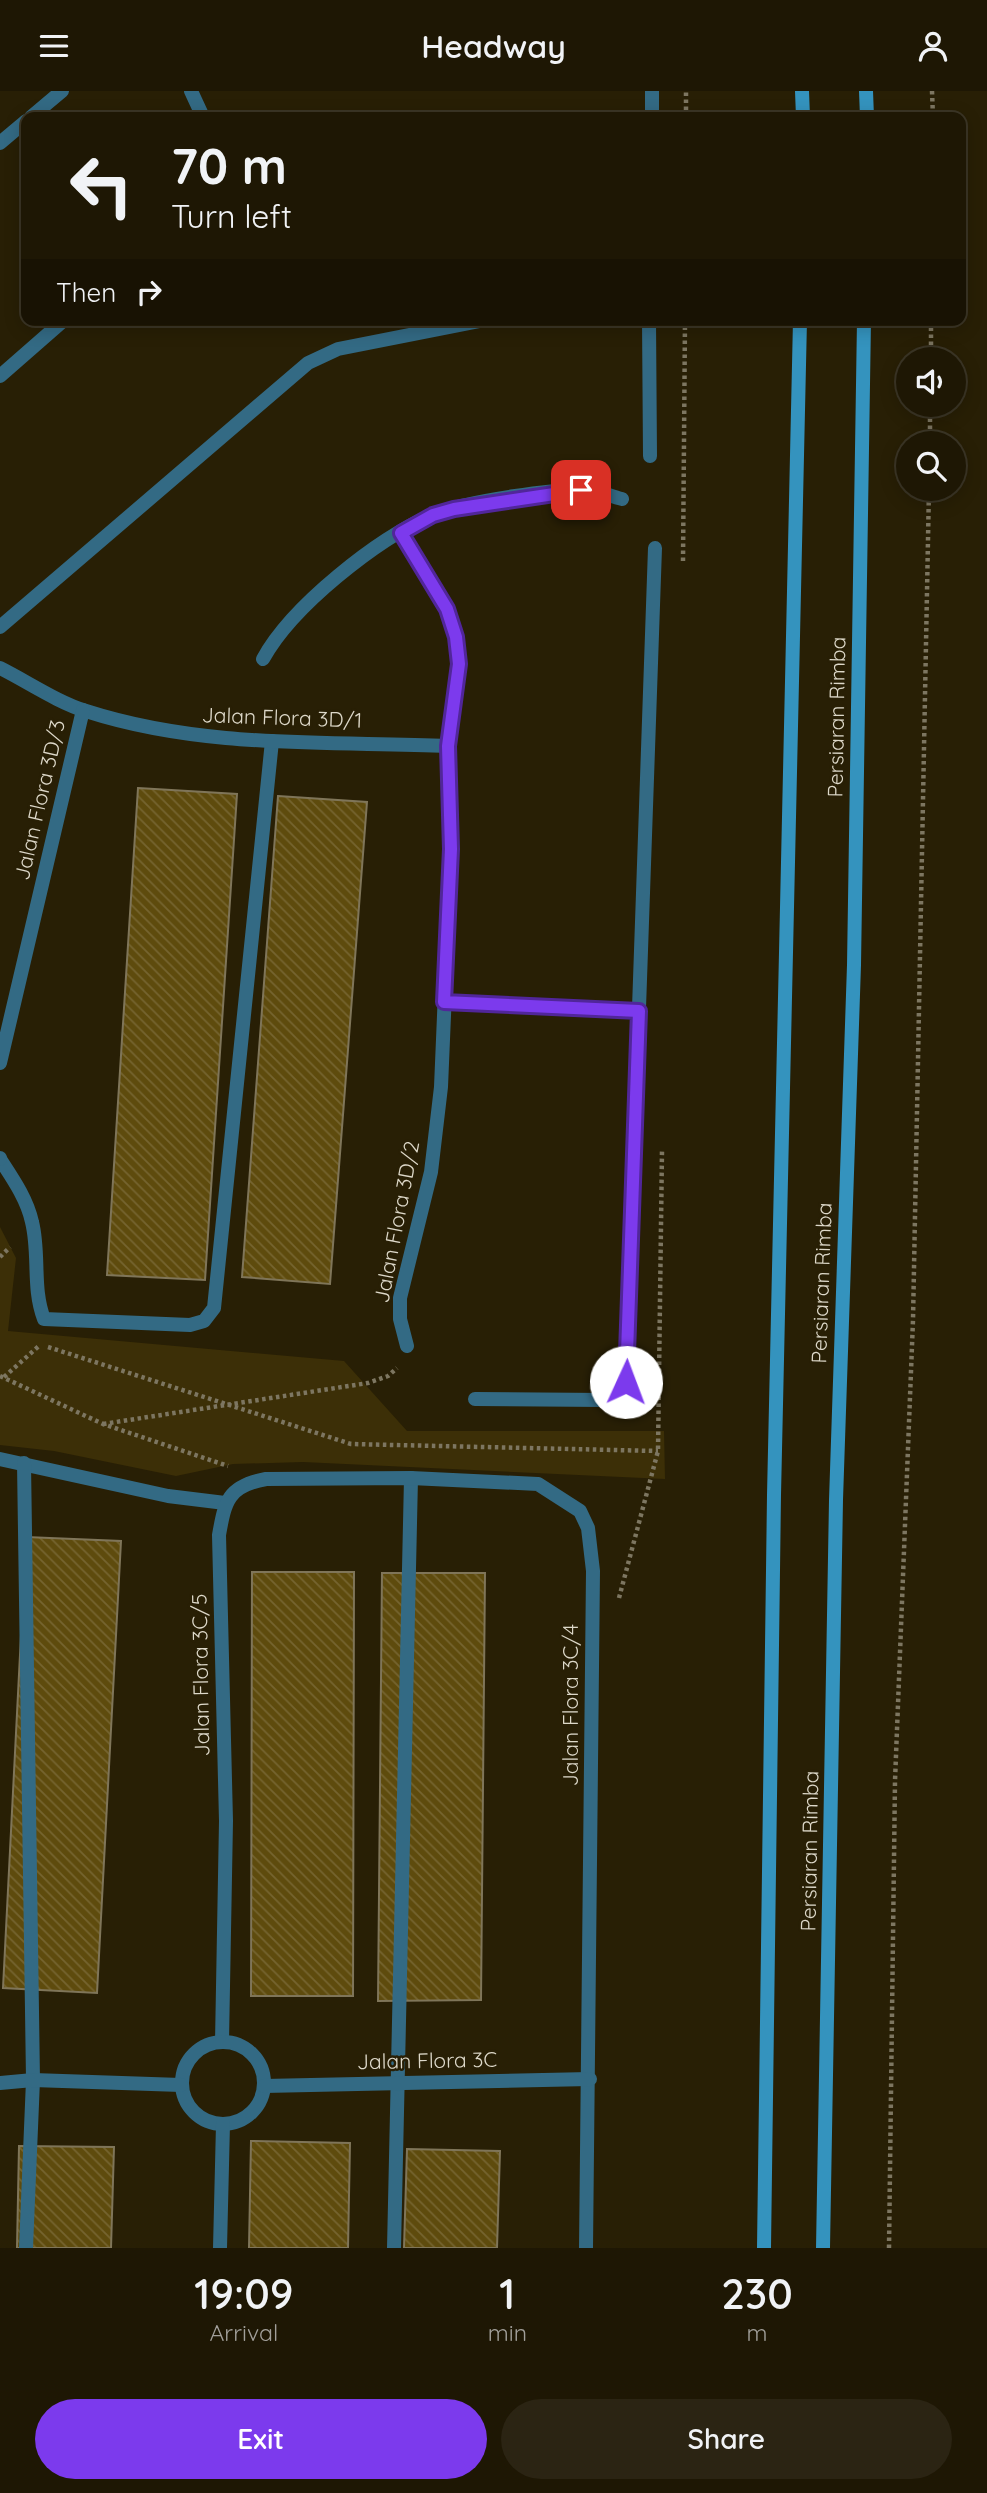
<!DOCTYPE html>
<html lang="en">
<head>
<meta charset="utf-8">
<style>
	:root { --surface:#1e1704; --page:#2b2413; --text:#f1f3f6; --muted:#a19f9a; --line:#3c3626; --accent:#7c3aed }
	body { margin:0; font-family:Quicksand,sans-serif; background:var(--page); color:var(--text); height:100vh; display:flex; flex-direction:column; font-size:26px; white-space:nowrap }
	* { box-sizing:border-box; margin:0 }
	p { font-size:23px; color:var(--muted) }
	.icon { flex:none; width:38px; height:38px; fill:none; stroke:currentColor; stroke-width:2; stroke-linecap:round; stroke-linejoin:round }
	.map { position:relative; height:2157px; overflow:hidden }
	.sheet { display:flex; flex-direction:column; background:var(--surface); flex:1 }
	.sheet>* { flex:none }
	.hud { position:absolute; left:21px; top:21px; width:945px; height:214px; border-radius:14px; box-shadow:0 4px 18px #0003,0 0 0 2px var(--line); background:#1e1704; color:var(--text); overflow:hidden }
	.controls { position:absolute; left:896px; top:256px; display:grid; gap:14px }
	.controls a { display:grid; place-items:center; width:70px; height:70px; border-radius:50%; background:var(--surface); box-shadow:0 4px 18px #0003,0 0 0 2px var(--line); font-size:35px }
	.pin { position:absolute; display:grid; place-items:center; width:60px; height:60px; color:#fff; margin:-30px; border-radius:14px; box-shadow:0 4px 10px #0006 }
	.me { position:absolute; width:77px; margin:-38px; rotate:2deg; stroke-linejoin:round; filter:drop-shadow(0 0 5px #0008) }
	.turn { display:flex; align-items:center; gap:24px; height:147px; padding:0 35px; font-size:32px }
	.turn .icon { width:91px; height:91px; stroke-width:2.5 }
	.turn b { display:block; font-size:49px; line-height:60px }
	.then { display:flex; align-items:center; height:66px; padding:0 35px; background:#0003; gap:14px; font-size:26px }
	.eta { display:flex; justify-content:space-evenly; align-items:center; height:119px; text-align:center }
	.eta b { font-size:42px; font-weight:600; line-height:49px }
	.action { display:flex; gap:14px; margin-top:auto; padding:14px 35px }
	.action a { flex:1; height:80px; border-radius:42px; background:var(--accent); color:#fff; font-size:28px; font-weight:600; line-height:80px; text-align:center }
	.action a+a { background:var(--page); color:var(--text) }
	header { display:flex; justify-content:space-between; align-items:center; height:91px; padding:0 35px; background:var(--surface); font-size:32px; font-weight:600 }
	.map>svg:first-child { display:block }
	.park { fill:#3c2f07 }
	.building { fill:url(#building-back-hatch); stroke:#7f7559; stroke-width:2 }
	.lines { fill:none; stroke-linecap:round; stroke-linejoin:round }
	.path { stroke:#7d7661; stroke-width:4.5; stroke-dasharray:3.5 3.5; stroke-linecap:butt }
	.lane { stroke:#336a84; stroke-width:14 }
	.street { stroke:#336a84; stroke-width:14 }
	.secondary { stroke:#3493be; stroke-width:14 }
	.route-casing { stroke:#51269a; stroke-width:18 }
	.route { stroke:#7c3aed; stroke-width:12 }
	.labels { text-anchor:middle; stroke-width:5; stroke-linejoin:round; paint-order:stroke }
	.street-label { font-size:21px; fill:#ddd8c9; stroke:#281f05 }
</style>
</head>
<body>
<header><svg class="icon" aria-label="menu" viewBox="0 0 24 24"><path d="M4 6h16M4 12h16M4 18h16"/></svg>Headway<svg class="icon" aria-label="person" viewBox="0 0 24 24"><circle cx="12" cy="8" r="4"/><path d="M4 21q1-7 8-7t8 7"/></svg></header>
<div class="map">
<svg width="987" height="2157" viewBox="0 0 987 2157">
	<defs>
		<pattern id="building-back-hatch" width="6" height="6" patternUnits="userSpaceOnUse" patternTransform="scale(1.75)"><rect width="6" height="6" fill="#5e4b0d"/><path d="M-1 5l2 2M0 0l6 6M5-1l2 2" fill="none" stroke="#75642f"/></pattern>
	</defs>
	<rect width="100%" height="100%" fill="#281f05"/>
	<!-- park -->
	<path class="park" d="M0,1136L16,1167L8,1240L344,1270L407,1340H664L665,1388L303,1371L233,1373L176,1385L54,1360L0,1354Z"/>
	<!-- building -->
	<g class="building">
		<path d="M138,697L237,703L205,1189L107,1184Z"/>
		<path d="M278,705L367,711L330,1193L242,1186Z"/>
		<path d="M26,1446L121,1450L97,1902L3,1897Z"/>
		<path d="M252,1481H354L353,1905H251Z"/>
		<path d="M382,1482H485L481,1909L378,1910Z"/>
		<path d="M251,2050L350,2052L348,2157H249Z"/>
		<path d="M19,2055L114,2056L111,2157H17Z"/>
		<path d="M407,2058L500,2060L497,2157H404Z"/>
	</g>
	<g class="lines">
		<!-- path -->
		<g class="path">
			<path d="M932,0L933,26"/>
			<path d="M686,26V0"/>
			<path d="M931,268V229"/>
			<path d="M930,352V313"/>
			<path d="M683,470L685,229"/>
			<path d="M0,1166L10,1156"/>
			<path d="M48,1256L351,1353L658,1360"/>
			<path d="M0,1285L103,1333L228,1375"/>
			<path d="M4,1286L40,1254"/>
			<path d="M103,1333L368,1292L388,1285L397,1277"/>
			<path d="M619,1507L658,1360L662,1059"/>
			<path d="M889,2157L895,1690L913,1229L929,397"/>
		</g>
		<!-- lane -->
		<g class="lane">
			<path d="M31,26L62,0"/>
			<path d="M652,26V0"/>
			<path d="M0,52L26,30"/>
			<path d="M649,229L650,365"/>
			<path d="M0,536L308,272L338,258L485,229"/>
			<path d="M444,911L639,920"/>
			<path d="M0,1068C13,1088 27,1108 32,1131C40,1163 32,1197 44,1228L190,1234L204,1230L214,1217L272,650"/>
			<path d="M475,1308L605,1309L619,1304L626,1291L655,457"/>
			<path d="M0,1368L168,1405L225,1412"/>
			<path d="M24,1372L33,1989L26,2157"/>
			<path d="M394,2157L411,1387"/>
		</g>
		<!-- street -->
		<g class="street">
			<path d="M191,0L203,26"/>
			<path d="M557,26H575"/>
			<path d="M0,285L64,229"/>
			<path d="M401,442L447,518L456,546L459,573L448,655L451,758L441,996L431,1081L400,1207V1228L407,1255"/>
			<path d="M263,568C292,515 377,448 432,424C463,411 563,395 596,400C605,402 613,406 622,408"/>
			<path d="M0,577C28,591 57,611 86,620C204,658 327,650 448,655"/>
			<path d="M0,972L83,619"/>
			<path d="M0,1067V1068"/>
			<path d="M222,1951L226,1730L219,1444C225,1410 228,1395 266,1388L411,1387L538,1393L580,1420L588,1437L593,1480L586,2157"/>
			<circle cx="223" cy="1992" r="41"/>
			<path d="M0,1992L33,1989L181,1994"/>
			<path d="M264,1995L590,1988"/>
			<path d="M220,2157L223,2033"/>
		</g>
		<!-- secondary -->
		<g class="secondary">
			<path d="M802,0L803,26"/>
			<path d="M866,0L867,26"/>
			<path d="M764,2157L774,1404L800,229"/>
			<path d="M823,2157L836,1409L854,874L864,229"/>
		</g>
	</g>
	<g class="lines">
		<!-- route casing -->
		<g class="route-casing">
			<path id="route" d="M581,399L454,418L433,424L401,442L447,518L456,546L459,573L448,655L451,758L444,911L639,920L626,1291"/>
		</g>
		<!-- route -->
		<use href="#route" class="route"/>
	</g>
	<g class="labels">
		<!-- street labels -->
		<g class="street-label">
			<text transform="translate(837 626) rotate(-89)" y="7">Persiaran Rimba</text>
			<text transform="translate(282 627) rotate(2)" y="7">Jalan Flora 3D/1</text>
			<text transform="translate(40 709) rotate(-77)" y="7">Jalan Flora 3D/3</text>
			<text transform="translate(397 1131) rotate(-79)" y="7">Jalan Flora 3D/2</text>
			<text transform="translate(822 1192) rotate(-88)" y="7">Persiaran Rimba</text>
			<text transform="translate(201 1584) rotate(-91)" y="7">Jalan Flora 3C/5</text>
			<text transform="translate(571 1614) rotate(-90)" y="7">Jalan Flora 3C/4</text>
			<text transform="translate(810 1760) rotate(-89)" y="7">Persiaran Rimba</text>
			<text transform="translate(427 1970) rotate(-1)" y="7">Jalan Flora 3C</text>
		</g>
	</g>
</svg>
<div class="controls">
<a><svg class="icon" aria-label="sound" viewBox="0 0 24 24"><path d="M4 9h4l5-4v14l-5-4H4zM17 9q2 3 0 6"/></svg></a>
<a><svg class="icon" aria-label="search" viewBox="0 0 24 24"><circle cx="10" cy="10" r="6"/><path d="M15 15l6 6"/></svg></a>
</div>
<div class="pin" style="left:581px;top:399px;background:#d93025"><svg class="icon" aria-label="arrive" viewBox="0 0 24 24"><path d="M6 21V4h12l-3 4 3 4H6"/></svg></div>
<svg class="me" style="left:626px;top:1291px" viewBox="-20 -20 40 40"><circle r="19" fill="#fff"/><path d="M0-13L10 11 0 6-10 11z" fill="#7c3aed"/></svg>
<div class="hud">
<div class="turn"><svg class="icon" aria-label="left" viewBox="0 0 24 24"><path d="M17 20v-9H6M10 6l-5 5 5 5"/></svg><div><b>70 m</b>Turn left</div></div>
<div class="then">Then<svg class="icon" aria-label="right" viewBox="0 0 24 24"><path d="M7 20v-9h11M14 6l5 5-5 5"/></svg></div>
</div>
</div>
<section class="sheet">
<div class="eta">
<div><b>19:09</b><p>Arrival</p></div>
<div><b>1</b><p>min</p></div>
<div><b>230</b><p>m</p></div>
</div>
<div class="action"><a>Exit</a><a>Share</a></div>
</section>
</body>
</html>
